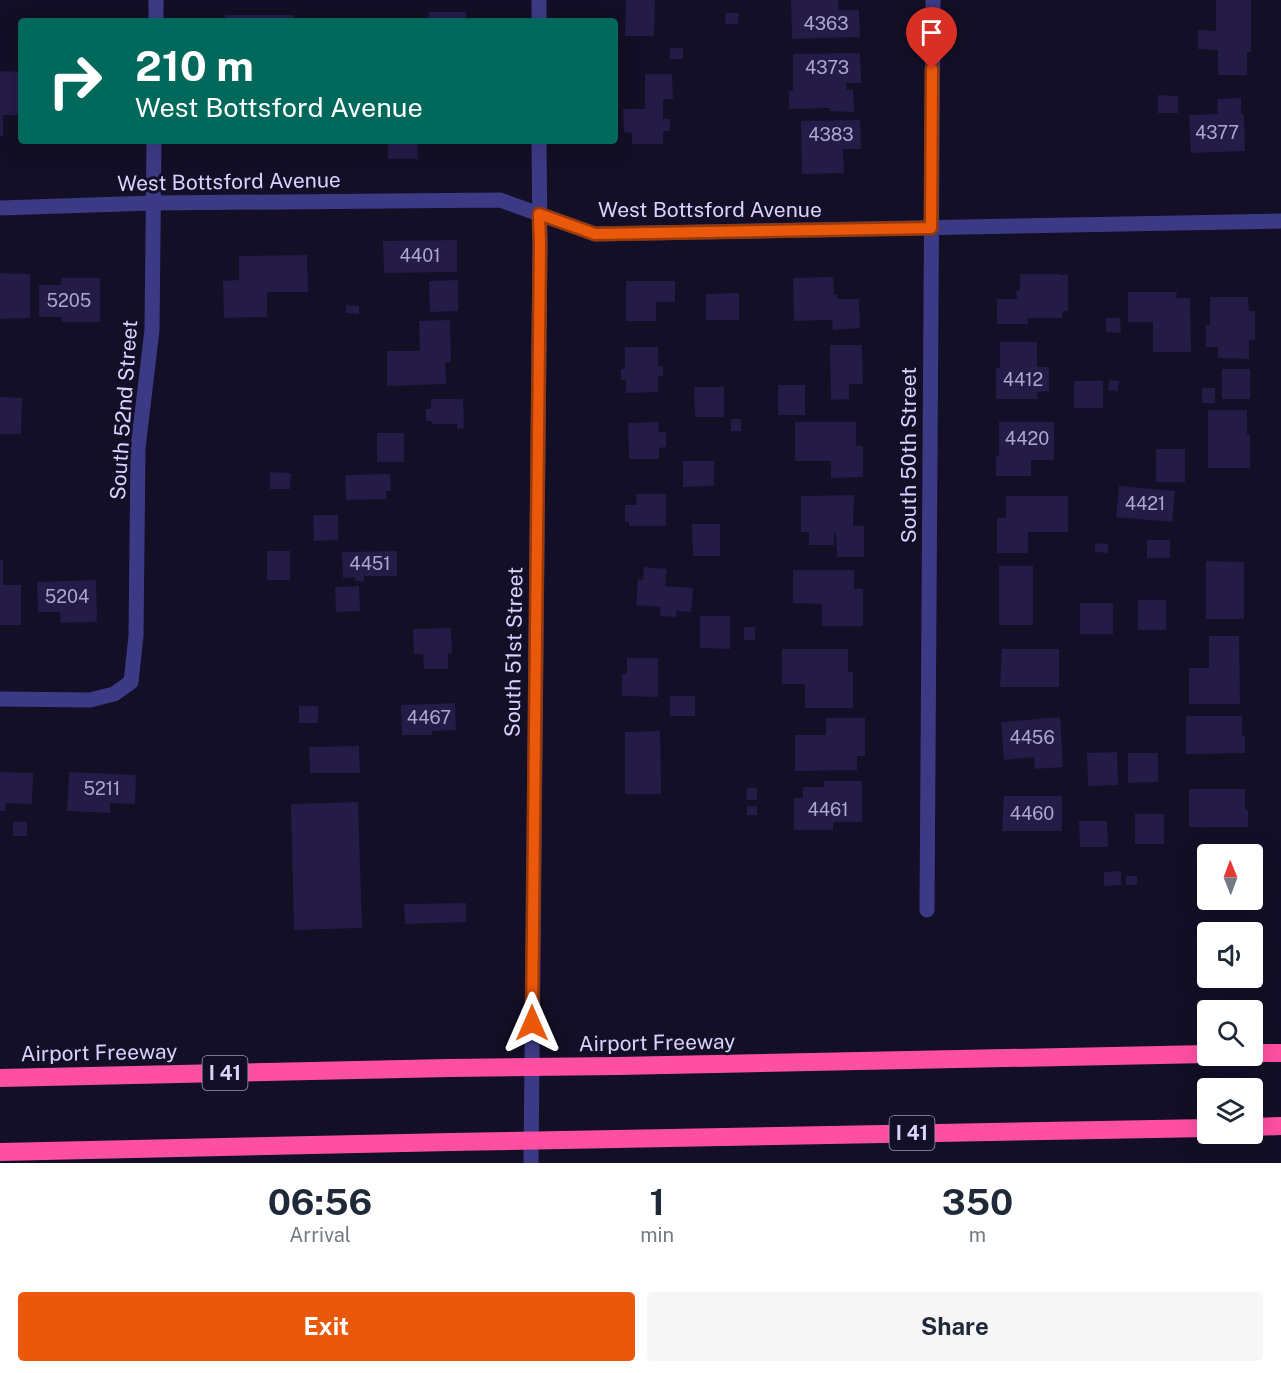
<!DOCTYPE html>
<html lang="en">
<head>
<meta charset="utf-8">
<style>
	:root { --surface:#fff; --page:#f6f6f7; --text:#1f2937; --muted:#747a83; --accent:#ea580c }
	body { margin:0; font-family:"Public Sans",sans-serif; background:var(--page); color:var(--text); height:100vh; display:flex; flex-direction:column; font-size:22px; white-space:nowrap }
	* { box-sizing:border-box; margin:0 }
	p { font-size:20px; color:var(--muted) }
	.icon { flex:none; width:33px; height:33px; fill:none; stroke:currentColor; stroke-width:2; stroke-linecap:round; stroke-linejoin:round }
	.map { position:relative; height:1163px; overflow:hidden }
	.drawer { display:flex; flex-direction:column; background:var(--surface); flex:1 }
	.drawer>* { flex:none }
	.hud { position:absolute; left:18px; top:18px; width:600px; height:126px; border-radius:6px; box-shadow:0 6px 24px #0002; background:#00695c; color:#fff; overflow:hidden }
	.needle { width:39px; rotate:359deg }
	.buttons { position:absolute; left:1197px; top:844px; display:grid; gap:12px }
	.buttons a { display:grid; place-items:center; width:66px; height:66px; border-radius:6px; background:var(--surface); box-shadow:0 6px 24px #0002; font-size:30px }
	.pin { position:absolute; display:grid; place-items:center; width:51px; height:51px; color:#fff; margin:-62px -26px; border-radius:50% 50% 50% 0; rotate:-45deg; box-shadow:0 0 6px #0007 }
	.pin .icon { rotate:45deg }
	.me { position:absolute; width:66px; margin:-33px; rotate:0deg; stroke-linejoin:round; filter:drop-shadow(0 0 4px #0008) }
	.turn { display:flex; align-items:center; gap:21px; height:126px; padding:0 18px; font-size:27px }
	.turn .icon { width:78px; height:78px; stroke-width:2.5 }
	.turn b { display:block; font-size:42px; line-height:51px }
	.eta { display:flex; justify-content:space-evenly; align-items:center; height:102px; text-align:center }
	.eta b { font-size:36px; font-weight:700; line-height:42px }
	.action { display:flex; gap:12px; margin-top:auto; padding:12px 18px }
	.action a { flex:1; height:69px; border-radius:6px; background:var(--accent); color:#fff; font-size:24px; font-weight:700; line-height:69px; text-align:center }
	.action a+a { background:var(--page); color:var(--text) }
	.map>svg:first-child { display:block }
	.building { fill:#241b47 }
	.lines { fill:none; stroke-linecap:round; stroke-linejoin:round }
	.minor { stroke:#3d3a85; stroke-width:15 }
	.highway { stroke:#ff4fa3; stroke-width:18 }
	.highway-bridge { stroke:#ff4fa3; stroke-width:18 }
	.route-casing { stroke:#983908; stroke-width:15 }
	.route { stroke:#ea580c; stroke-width:10 }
	.labels { text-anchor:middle; stroke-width:6; stroke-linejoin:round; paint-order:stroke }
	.number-label { font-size:18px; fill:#aca6d1 }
	.shield { fill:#130f26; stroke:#9e99be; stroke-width:1.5 }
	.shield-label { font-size:20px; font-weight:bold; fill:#d9d4ff }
	.street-label { font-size:21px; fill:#d9d4ff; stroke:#130f26 }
</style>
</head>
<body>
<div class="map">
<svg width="1281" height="1163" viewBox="0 0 1281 1163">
	<rect width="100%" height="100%" fill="#130f26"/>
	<!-- building -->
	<g class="building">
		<path d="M626,0H655L654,36H625Z"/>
		<path d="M791,0H838L839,10H859L860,37L792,39Z"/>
		<path d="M1216,0H1251V52H1247V75H1218V50L1198,49V30L1216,31Z"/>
		<path d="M429,12H466V21H428Z"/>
		<path d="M726,13H739L738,24H725Z"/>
		<rect x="225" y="15" width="69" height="6"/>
		<rect x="670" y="48" width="13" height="11"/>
		<path d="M860,53L861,83H846L847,90H853L854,112L830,111V108L789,109V91H793V54Z"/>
		<path d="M0,71L21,72V115H3V136H0Z"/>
		<path d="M645,74H672L673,99H663V119H670V131H663V144H632V133L624,132L623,109H645Z"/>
		<path d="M1158,95L1178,96V113H1158Z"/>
		<path d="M1241,98V114H1244L1245,151L1191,153L1189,115L1218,114L1217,99Z"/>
		<path d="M860,120L861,149H843L844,173L802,174L801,121Z"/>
		<path d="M240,141H276V143L240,144Z"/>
		<path d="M388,141H417L418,159H388Z"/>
		<path d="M457,240V272L384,273L383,241Z"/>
		<path d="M307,255L308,292H267V317L224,318L223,281L239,280V256Z"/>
		<path d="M0,273L30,274V318L0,319Z"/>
		<path d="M1020,274H1059V275H1068V311H1063L1062,318H1027L1028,324H997V299H1017L1016,291H1020Z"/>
		<path d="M833,277L834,295H837V299H859L860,328L833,330L832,320L794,321L793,278Z"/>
		<path d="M61,278H100V322H62V317H39V285H61Z"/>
		<path d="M458,280V311L430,312L429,281Z"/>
		<path d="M626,281H675V302H656V321H626Z"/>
		<path d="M1128,292H1177L1176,298H1190L1191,352H1153V322H1128Z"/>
		<path d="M739,293V320H706V294Z"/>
		<path d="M1210,297H1248L1249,311H1255V340H1249V359L1218,358V347H1206V325H1210Z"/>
		<path d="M346,305L359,306V314L346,313Z"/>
		<path d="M1106,318H1120L1121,333L1106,332Z"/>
		<path d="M450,320L451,362L445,363L446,384L387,386V351H420L419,321Z"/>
		<path d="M1000,342H1037V367H1049V391L1037,392L1038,399H996V368H1000Z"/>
		<path d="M830,345H862L863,384H849V399L831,400Z"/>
		<path d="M625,347H658V366H663V376H658V392L626,393V380H621V369H625Z"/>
		<rect x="1222" y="369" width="28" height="30"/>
		<path d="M1109,380L1119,381L1118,391L1108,390Z"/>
		<rect x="1074" y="381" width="29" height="27"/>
		<rect x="778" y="385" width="27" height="30"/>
		<path d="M694,387H724V417H695Z"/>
		<rect x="1202" y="388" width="13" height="15"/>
		<path d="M0,397L22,398L21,434H0Z"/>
		<path d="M431,399H463L464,428L457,429V424H432V421H426V409H431Z"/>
		<path d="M1208,410H1247V435H1250V468H1208Z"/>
		<rect x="731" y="419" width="10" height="12"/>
		<path d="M659,422L658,432H666V447L659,448V459H629L628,423Z"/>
		<path d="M795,422H856V446H863V477L831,478V461H795Z"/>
		<path d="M999,422H1054V460H1031V476H996V456H999Z"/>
		<rect x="377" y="433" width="27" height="29"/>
		<rect x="1156" y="449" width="29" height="33"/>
		<path d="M683,461H714V486L683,487Z"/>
		<path d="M270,472L291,473L290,489H270Z"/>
		<path d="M390,474L391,491H386V499L346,500L345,475Z"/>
		<path d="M1119,486L1175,491L1172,522L1116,517Z"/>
		<path d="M636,494H666V526H629V522H625V505H637Z"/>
		<path d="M854,495L853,526H864V557H837L836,533H834V545H809V532H801V496Z"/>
		<path d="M1006,496H1068V532H1028V553H997V518H1006Z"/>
		<path d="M313,515H338V540L314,541Z"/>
		<path d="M692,524H720V556H693Z"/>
		<rect x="1147" y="540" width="23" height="18"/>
		<path d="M1095,543L1108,544V553L1095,552Z"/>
		<rect x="267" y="551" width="23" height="29"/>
		<path d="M397,551V576H364V581H355V577L343,578L342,552Z"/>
		<path d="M0,560H3V585H21V625H0Z"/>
		<path d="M1206,561L1244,562V619H1206Z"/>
		<rect x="999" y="566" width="34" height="59"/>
		<path d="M644,567L667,569L665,586L693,588L691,612L676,611V617L660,616L661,607L636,605L638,579L643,580Z"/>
		<path d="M793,570H854V589H863V626H822V604L793,603Z"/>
		<path d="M96,580L97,622L61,623L60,612H38L37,582Z"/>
		<path d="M359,586L360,611L336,612L335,587Z"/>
		<rect x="1138" y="600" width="28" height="30"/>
		<rect x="1080" y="603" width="33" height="31"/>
		<path d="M700,616H730V649L700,648Z"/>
		<rect x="744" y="627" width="11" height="13"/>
		<path d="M451,628L452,653H448V669H424L423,654H414L413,629Z"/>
		<path d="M1209,636H1239L1240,704H1189V668H1209Z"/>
		<path d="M782,649H848V672H853V708H805V684H782Z"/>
		<path d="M1002,649H1059V687H1000Z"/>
		<path d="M627,658H658V697L622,696V674H627Z"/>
		<rect x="670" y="696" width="25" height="20"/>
		<path d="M455,703L456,730L432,731V735H402L401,705Z"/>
		<rect x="299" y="706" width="19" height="17"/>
		<path d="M1186,716H1242V736H1245V753L1186,754Z"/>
		<path d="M1060,717L1063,767L1035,769L1034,757L1004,760L1001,722Z"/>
		<path d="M826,718H865V756H857V770L795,771V735H826Z"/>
		<path d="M660,731L661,794H625V732Z"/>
		<path d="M359,746L360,773H310L309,747Z"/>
		<path d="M1117,752L1118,785L1088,786L1087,753Z"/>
		<path d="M1128,753H1158V782L1128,783Z"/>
		<path d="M0,772L33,773L32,804L6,803L5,811H0Z"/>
		<path d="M69,772L136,775L135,804L110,803V813L67,811Z"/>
		<path d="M824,781H862V822H833V830H794V798H803V787H824Z"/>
		<path d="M747,788H757V800H746Z"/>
		<path d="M1189,789H1245V810H1248V827H1189Z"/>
		<path d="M1004,796H1062V831H1002Z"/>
		<path d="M358,802L362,928L294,930L291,804Z"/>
		<rect x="747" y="806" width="10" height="9"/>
		<rect x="1135" y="814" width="29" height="30"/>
		<path d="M1079,821H1107L1108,847H1080Z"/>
		<rect x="13" y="822" width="14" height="14"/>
		<path d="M1121,871V885L1104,886V872Z"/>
		<rect x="1126" y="876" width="11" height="9"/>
		<path d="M466,903V922L405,924L404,904Z"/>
	</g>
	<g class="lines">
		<!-- minor -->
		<g class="minor">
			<path d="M156,21V0"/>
			<path d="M539,21V0"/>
			<path d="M0,208L153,203L500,200L595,234L1281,221"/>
			<path d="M0,699L90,700L114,694L131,682L136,636L138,448L152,330L154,141"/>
			<path d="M927,910L933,0"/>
			<path d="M531,1163L540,244L539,141"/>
		</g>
		<!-- highway -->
		<g class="highway">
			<path d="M1252,1053H1281"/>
			<path d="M617,1066L1208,1054"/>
			<path d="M0,1078L449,1068"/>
			<path d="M1252,1127L1281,1126"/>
			<path d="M616,1139L1208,1128"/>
			<path d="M0,1152L451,1142"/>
		</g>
		<!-- highway-bridge -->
		<g class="highway-bridge">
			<path d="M449,1068L617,1066"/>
			<path d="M451,1142L616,1139"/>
		</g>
	</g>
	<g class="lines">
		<!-- route casing -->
		<g class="route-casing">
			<path id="route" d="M532,1023L540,244L539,214L595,234L931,228L932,69"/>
		</g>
		<!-- route -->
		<use href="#route" class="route"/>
	</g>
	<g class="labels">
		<!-- number labels -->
		<g class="number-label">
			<text x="826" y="30">4363</text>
			<text x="827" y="74">4373</text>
			<text x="1217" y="139">4377</text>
			<text x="831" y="141">4383</text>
			<text x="420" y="262">4401</text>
			<text x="69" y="307">5205</text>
			<text x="1023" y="386">4412</text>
			<text x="1027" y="445">4420</text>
			<text x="1145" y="510">4421</text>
			<text x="370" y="570">4451</text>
			<text x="67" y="603">5204</text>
			<text x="429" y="724">4467</text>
			<text x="1032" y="744">4456</text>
			<text x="102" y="795">5211</text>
			<text x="828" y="816">4461</text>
			<text x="1032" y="820">4460</text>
		</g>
		<!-- shield labels -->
		<g class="shield">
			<rect x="202.5" y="1056" width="45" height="34" rx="4.5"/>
			<rect x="889.5" y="1116" width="45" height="34" rx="4.5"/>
		</g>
		<g class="shield-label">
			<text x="225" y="1080">I 41</text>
			<text x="912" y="1140">I 41</text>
		</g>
		<!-- street labels -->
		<g class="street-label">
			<text transform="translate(229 182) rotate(-1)" y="7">West Bottsford Avenue</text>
			<text x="710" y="217">West Bottsford Avenue</text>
			<text transform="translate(124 410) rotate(-86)" y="7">South 52nd Street</text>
			<text transform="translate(909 455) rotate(-90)" y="7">South 50th Street</text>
			<text transform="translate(514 652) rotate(-89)" y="7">South 51st Street</text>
			<text transform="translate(657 1043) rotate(-1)" y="7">Airport Freeway</text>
			<text transform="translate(99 1053) rotate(-1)" y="7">Airport Freeway</text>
		</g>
	</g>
</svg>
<div class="buttons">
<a><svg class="needle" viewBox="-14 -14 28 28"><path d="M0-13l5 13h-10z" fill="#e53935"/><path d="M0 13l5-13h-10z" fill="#747a83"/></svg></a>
<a><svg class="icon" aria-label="sound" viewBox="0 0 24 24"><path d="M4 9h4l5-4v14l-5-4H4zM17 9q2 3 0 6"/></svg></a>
<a><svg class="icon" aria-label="search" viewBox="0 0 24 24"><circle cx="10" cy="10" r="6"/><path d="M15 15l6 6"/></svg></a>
<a><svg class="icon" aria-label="layers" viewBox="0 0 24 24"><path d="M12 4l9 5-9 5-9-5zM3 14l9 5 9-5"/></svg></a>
</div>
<div class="pin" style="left:932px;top:69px;background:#d93025"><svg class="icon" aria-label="arrive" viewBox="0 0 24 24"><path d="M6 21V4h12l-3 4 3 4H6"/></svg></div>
<svg class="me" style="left:532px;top:1023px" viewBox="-20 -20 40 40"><path d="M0-17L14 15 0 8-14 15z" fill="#ea580c" stroke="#fff" stroke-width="4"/></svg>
<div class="hud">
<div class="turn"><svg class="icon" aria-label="right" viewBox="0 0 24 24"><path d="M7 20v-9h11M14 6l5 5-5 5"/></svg><div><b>210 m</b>West Bottsford Avenue</div></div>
</div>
</div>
<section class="drawer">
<div class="eta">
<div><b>06:56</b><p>Arrival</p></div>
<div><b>1</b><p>min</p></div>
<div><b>350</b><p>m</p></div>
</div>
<div class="action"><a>Exit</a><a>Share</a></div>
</section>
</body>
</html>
